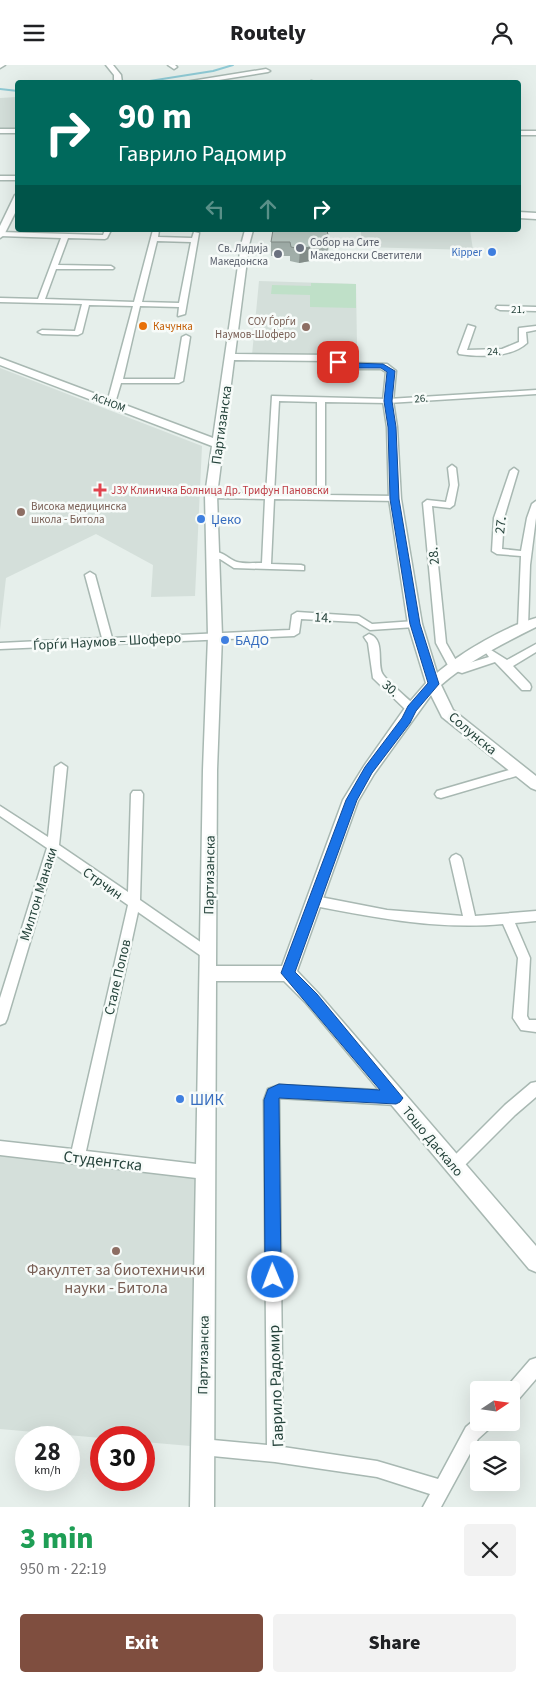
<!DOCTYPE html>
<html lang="en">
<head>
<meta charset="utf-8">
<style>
	:root { --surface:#fff; --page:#f2f2f2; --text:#202124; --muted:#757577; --accent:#7f4e3f }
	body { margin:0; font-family:"Source Sans 3",sans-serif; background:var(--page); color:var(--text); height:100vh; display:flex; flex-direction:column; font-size:19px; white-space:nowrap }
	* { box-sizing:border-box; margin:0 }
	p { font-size:16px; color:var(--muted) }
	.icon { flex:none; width:28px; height:28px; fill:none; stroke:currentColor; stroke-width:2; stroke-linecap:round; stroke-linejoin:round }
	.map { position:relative; height:1442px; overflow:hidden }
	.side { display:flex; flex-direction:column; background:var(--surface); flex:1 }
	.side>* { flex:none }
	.guide { position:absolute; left:15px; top:15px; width:506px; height:152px; border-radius:5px; box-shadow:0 5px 20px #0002; background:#00695c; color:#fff; overflow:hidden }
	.needle { width:32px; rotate:77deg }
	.tools { position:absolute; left:470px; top:1316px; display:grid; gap:10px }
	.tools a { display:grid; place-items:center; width:50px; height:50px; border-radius:5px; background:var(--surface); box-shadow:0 5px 20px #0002; font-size:25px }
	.speed { position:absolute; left:15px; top:1361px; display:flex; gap:10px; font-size:25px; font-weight:700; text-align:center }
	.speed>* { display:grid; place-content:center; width:65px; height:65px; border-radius:50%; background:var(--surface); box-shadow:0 5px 20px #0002; line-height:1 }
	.speed small { font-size:12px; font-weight:400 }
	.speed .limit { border:8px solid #d22; background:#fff; color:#111 }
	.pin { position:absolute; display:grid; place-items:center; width:42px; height:42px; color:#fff; margin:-21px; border-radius:10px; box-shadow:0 2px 8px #0006 }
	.me { position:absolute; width:55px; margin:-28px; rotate:359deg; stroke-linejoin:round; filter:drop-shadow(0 0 4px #0008) }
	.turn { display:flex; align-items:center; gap:18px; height:105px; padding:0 20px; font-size:22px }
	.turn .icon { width:65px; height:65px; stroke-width:2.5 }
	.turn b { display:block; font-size:35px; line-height:42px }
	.lanes { display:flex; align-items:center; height:48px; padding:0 20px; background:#0003; justify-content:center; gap:25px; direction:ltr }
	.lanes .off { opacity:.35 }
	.round { display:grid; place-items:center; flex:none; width:52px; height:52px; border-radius:5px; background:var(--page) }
	.overview { display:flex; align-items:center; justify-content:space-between; height:85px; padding:0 20px }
	h1 { font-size:30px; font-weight:800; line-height:38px; color:#1e9e55 }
	.button { display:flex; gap:10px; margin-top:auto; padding:10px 20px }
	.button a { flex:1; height:58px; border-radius:5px; background:var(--accent); color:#fff; font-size:20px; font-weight:800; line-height:58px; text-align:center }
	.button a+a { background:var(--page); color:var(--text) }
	header { display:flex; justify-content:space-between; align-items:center; height:65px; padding:0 20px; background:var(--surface); font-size:22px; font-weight:800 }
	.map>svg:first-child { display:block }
	.built { fill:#d4dfda }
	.green { fill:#bfe0c8 }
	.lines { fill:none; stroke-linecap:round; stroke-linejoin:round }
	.stream { stroke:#8ec9d4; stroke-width:2 }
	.minor-casing { stroke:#a8b8b2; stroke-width:3 }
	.tertiary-casing { stroke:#a8b8b2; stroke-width:3 }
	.minor { fill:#fff; fill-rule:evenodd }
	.tertiary { fill:#fff; fill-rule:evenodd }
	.wall { fill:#a1aea9 }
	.shaded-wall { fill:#838d89 }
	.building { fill:#bbcac4; stroke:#838d89 }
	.route { fill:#1a73e8; stroke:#114b97 }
	.worship-dot { fill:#6b7280; stroke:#f7fbf9; stroke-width:2 }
	.shop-dot { fill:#3f7fe0; stroke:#f7fbf9; stroke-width:2 }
	.food-dot { fill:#e8710a; stroke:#f7fbf9; stroke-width:2 }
	.education-dot { fill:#8d6e63; stroke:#f7fbf9; stroke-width:2 }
	.health-dot { fill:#e0444e; stroke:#f7fbf9; stroke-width:2 }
	.labels { text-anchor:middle; stroke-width:5; stroke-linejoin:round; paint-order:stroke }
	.far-worship-label { font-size:11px; fill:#5b616d; stroke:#f7fbf9; text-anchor:start }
	.far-shop-label { font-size:11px; fill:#366cbe; stroke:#f7fbf9; text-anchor:end }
	.far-street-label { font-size:11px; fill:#24423a; stroke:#f7fbf9 }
	.far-education-label { font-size:11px; fill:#785e54; stroke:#f7fbf9; text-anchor:end }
	.far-food-label { font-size:11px; fill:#c56008; stroke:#f7fbf9; text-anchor:start }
	.far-health-label { font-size:11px; fill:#be3a42; stroke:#f7fbf9; text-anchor:start }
	.street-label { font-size:14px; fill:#24423a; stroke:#f7fbf9 }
	.shop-label { font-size:14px; fill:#366cbe; stroke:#f7fbf9; text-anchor:start }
	.near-shop-label { font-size:16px; fill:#366cbe; stroke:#f7fbf9; text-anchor:start }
	.near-street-label { font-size:16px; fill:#24423a; stroke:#f7fbf9 }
	.near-education-label { font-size:16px; fill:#785e54; stroke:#f7fbf9 }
</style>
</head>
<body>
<header><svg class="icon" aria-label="menu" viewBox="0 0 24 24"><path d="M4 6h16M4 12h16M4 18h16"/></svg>Routely<svg class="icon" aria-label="person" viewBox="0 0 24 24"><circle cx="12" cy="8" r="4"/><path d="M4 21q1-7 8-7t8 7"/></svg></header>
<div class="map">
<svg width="536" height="1442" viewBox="0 0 536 1442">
	<rect width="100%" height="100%" fill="#e6efeb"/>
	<!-- built -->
	<g class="built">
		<path d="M17,32V65H0V33Z"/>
		<path d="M361,165H470L473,185L361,182Z"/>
		<path d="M259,216L356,219L357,281L341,292L252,290Z"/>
		<path d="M0,303L202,381L195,531L151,532L153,500L96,469L6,513L0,565Z"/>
		<path d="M0,1083L205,1107L202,1382L144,1377V1372L101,1373L0,1364Z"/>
	</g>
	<!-- green -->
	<path class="green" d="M311,218L356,219V243L310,242V230L271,229L272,220L311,221Z"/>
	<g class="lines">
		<!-- stream -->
		<g class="stream">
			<path d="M137,18L213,6L233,0"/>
			<path d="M0,24L18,26"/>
		</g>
		<!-- minor casing -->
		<g class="minor-casing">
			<g id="minor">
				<path d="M0,0H5L0,3Z"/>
				<path d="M168,0H175L177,2L174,4Z"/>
				<path d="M311,16L320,18H309Z"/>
				<rect x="0" y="64" width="18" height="4"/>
				<rect x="519" y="66" width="17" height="4"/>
				<rect x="0" y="111" width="18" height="4"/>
				<path d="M105,165H111L107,173L105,174L68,173L58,200L111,201L114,203L113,204H56L45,234L134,237L153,165H159L158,172L192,173L194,167L199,168L185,249L178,251L179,242L140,241L123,314H175L182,272L186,270L190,272L183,316L179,318H121L115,338L111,340L107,338L133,241L89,240L82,268L78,270L42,269L38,267L42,265L75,266L82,239L0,237V233L38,234L61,173L0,171V167L103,170ZM157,176L191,177L179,238L142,237Z"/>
				<path d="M497,241L536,242V246L500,245L496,243Z"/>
				<path d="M468,260L475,262L467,285L502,284L519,277V263L536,261V265L526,267L527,278C511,293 479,292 459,289L458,287Z"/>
				<path d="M536,325V329L388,338L325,337V430L395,431L399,434L398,436L274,434L271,499L301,500L304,501V505L234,503L220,494H213L208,491C219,481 227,494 237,497C244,499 254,498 262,498L265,434L211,433L207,430L211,427L266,429L272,331L388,334ZM279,336L317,337V430L274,429Z"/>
				<path d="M452,400L456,403L458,420L454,440L450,443L432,441L446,578L458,599L462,600L489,592L486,588L491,585L507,595L536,579V587L513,601L530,619L531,622L530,625H522L495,597L462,608L450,604L436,578L423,438L427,435L446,437L450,420L448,403Z"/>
				<path d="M514,403L518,406L504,453L502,484L521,486L527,453L532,439L536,436V453L530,500L528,562L523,565L518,562L521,491L497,489L492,486L494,453L510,406Z"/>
				<path d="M90,507L95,510L112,573L290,565L292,550L297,547L359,551L372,559L415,556L420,559L415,562L370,565L357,557L301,554L299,568L294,571L0,584V578L102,573L85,510Z"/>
				<path d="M369,569C385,574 377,596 382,608C385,614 409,635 416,641L417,644L416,647H408L373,613L368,578L364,572Z"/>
				<path d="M61,698L67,702L59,780L128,827L131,729L133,726H141L143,729L140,835L212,885L214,889L212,893L208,894L204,893L138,847L86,1086L205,1100L210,1102L212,1107L210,1112L205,1114L0,1090V1076L72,1084L128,840L56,790L7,954L5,958L0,960V933L47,783L0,751V741L48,772L55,702Z"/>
				<path d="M519,702L523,703L525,706L523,709L441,733L437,732L435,729L437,726Z"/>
				<path d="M456,789L460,791L462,794L475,851L536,846V856L515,858L530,893L527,951L529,955H536V967L521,965L513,953L518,893L503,859C439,865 377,853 315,841L311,840L309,836L311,832L315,831L387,845L463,851L450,794L452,791Z"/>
				<path d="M536,1017V1032L515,1050L459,1106L454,1108L449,1106L447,1101L449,1096L505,1040L531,1018Z"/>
				<path d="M279,1020L396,1026L401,1028L403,1033L401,1038L396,1040L279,1033L283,1382L377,1396L438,1414L466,1362L479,1351V1358H491L489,1364L478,1374L441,1442H423L430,1429L377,1412L275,1397L202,1390L196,1388L194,1382L196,1376L202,1374L267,1380L264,1035L268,1024Z"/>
				<path d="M536,1293V1314L517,1336L511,1338V1325L505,1324L530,1295Z"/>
			</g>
		</g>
		<!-- tertiary casing -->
		<g class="tertiary-casing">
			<g id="tertiary">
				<path d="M106,0H113L121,10L122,18H114V10Z"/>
				<path d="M266,4L270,6L268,7L200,18H179Z"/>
				<path d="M15,130H18V142L4,170L0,173V161Z"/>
				<path d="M519,147L536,148V154L519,153Z"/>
				<path d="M245,165H253L249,180L235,289L333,290L352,298L387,299L396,306L393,336L397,362L401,434L422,559L437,608C460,588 506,561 536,553V562C502,579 470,595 441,620L453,645L536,711V725L531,723L442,652L431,630L374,709L358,736L297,906L318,928L536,1181V1207L529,1204L306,938L284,916H216L214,1442H190L203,705L208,571L205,430L212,381L0,300V293L213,373L241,180ZM234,295L331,296L350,304H381L386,307L383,336L387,362L389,434L408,559L426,618L407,640L364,701L343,735L282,901H216L217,705L222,571L217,430Z"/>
			</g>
		</g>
		<!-- minor -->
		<use href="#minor" class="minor"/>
		<!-- tertiary -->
		<use href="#tertiary" class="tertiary"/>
	</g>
	<!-- wall -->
	<path class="wall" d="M329,175L328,189H318V192L310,193V196L299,198L290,196V191H271V177Z"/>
	<!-- shaded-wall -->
	<path class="shaded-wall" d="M310,182V196L299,198L300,184Z"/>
	<!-- building -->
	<path class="building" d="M273,165H327L329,175H318L319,178H310V182L300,184L291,182L290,177H271Z"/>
	<!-- route -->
	<path class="route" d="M338,294L351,298L383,299L395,306L392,336L396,362L399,434L420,559L439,619L416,646L410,658L372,708L357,735L295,907L317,929L403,1033L400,1037L396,1039L279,1033L281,1212L278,1218L273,1220L267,1218L265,1212L264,1035L268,1024L279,1019L380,1025L281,908L346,735L365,702L402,653L408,641L428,618L410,559L390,434L388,362L384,336L387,307L381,303H350L336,298V295Z"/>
	<!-- markers -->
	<g class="worship-dot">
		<circle cx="300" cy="183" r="5"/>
		<circle cx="278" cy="189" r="5"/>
	</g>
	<g class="shop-dot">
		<circle cx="492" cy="187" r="5"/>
		<circle cx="201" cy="454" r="5"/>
		<circle cx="225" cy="575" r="5"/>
		<circle cx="180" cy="1034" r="5"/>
	</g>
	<circle class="food-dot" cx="143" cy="261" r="5"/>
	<g class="education-dot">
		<circle cx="306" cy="262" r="5"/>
		<circle cx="21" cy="447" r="5"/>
		<circle cx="116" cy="1186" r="5"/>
	</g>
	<path class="health-dot" d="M97.5 417.5h5v5h5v5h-5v5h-5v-5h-5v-5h5z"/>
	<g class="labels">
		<!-- far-worship labels -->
		<g class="far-worship-label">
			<text x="310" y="181">Собор на Сите<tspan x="310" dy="13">Македонски Светители</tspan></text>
			<text x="268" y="187" text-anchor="end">Св. Лидија<tspan x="268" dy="13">Македонска</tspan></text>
		</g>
		<!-- far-shop labels -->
		<g class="far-shop-label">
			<text x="482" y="191">Kipper</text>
		</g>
		<!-- far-street labels -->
		<g class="far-street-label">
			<text transform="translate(518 244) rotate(1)" y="4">21.</text>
			<text transform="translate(494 286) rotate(-3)" y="4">24.</text>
			<text transform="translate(421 333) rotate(-4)" y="4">26.</text>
			<text transform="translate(109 337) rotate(21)" y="4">АСНОМ</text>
		</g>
		<!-- far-education labels -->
		<g class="far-education-label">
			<text x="296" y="260">СОУ Ѓорѓи<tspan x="296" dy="13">Наумов-Шоферо</tspan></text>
			<text x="31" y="445" text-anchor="start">Висока медицинска<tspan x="31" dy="13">школа - Битола</tspan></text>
		</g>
		<!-- far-food labels -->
		<g class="far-food-label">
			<text x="153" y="265">Качунка</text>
		</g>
		<!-- far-health labels -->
		<g class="far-health-label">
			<text x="111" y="429">ЈЗУ Клиничка Болница Др. Трифун Пановски</text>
		</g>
		<!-- street labels -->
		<g class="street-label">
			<text transform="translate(221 360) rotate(-82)" y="5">Партизанска</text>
			<text transform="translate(500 460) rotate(-83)" y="5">27.</text>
			<text transform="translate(433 491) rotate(-96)" y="5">28.</text>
			<text transform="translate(323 552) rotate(3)" y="5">14.</text>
			<text transform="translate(107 576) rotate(-3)" y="5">Ѓорѓи Наумов – Шоферо</text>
			<text transform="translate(391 623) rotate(42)" y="5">30.</text>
			<text transform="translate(473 668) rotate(40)" y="5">Солунска</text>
			<text transform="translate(209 810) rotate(-89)" y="5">Партизанска</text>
			<text transform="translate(103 818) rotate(35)" y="5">Стрчин</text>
			<text transform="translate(38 829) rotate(-73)" y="5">Милтон Манаки</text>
			<text transform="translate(117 912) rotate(-77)" y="5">Стале Попов</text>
			<text transform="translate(433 1076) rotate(50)" y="5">Тошо Даскало</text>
			<text transform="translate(203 1290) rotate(-89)" y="5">Партизанска</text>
		</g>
		<!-- shop labels -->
		<g class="shop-label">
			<text x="211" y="459">Џеко</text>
			<text x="235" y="580">БАДО</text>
		</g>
		<!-- near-shop labels -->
		<g class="near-shop-label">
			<text x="190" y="1040">ШИК</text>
		</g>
		<!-- near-street labels -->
		<g class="near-street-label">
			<text transform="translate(103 1095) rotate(7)" y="6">Студентска</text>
			<text transform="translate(275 1321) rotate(-92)" y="6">Гаврило Радомир</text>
		</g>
		<!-- near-education labels -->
		<g class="near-education-label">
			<text x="116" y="1210">Факултет за биотехнички<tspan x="116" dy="18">науки - Битола</tspan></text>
		</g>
	</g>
</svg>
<div class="tools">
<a><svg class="needle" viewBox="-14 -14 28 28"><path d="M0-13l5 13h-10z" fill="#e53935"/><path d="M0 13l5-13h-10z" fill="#757577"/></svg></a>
<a><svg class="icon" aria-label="layers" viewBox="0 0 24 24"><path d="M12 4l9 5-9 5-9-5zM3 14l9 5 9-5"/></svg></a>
</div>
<div class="speed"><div>28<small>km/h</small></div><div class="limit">30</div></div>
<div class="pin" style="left:338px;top:297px;background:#d93025"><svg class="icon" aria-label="arrive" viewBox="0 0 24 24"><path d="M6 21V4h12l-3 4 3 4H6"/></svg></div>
<svg class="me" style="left:273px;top:1212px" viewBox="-20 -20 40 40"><circle r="17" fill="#1a73e8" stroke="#fff" stroke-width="3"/><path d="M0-11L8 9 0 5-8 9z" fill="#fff"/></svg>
<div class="guide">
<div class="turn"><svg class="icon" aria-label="right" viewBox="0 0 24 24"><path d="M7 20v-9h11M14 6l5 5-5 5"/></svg><div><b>90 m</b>Гаврило Радомир</div></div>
<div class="lanes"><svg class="icon off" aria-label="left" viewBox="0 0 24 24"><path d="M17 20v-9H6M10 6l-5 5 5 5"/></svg><svg class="icon off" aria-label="ahead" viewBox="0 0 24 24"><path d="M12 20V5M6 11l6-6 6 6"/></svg><svg class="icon" aria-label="right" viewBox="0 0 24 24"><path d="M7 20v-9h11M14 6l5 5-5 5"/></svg></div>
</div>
</div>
<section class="side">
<div class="overview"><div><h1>3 min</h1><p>950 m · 22:19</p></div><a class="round"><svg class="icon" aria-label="close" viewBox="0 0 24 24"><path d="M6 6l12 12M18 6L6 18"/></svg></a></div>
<div class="button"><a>Exit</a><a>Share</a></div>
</section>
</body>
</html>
